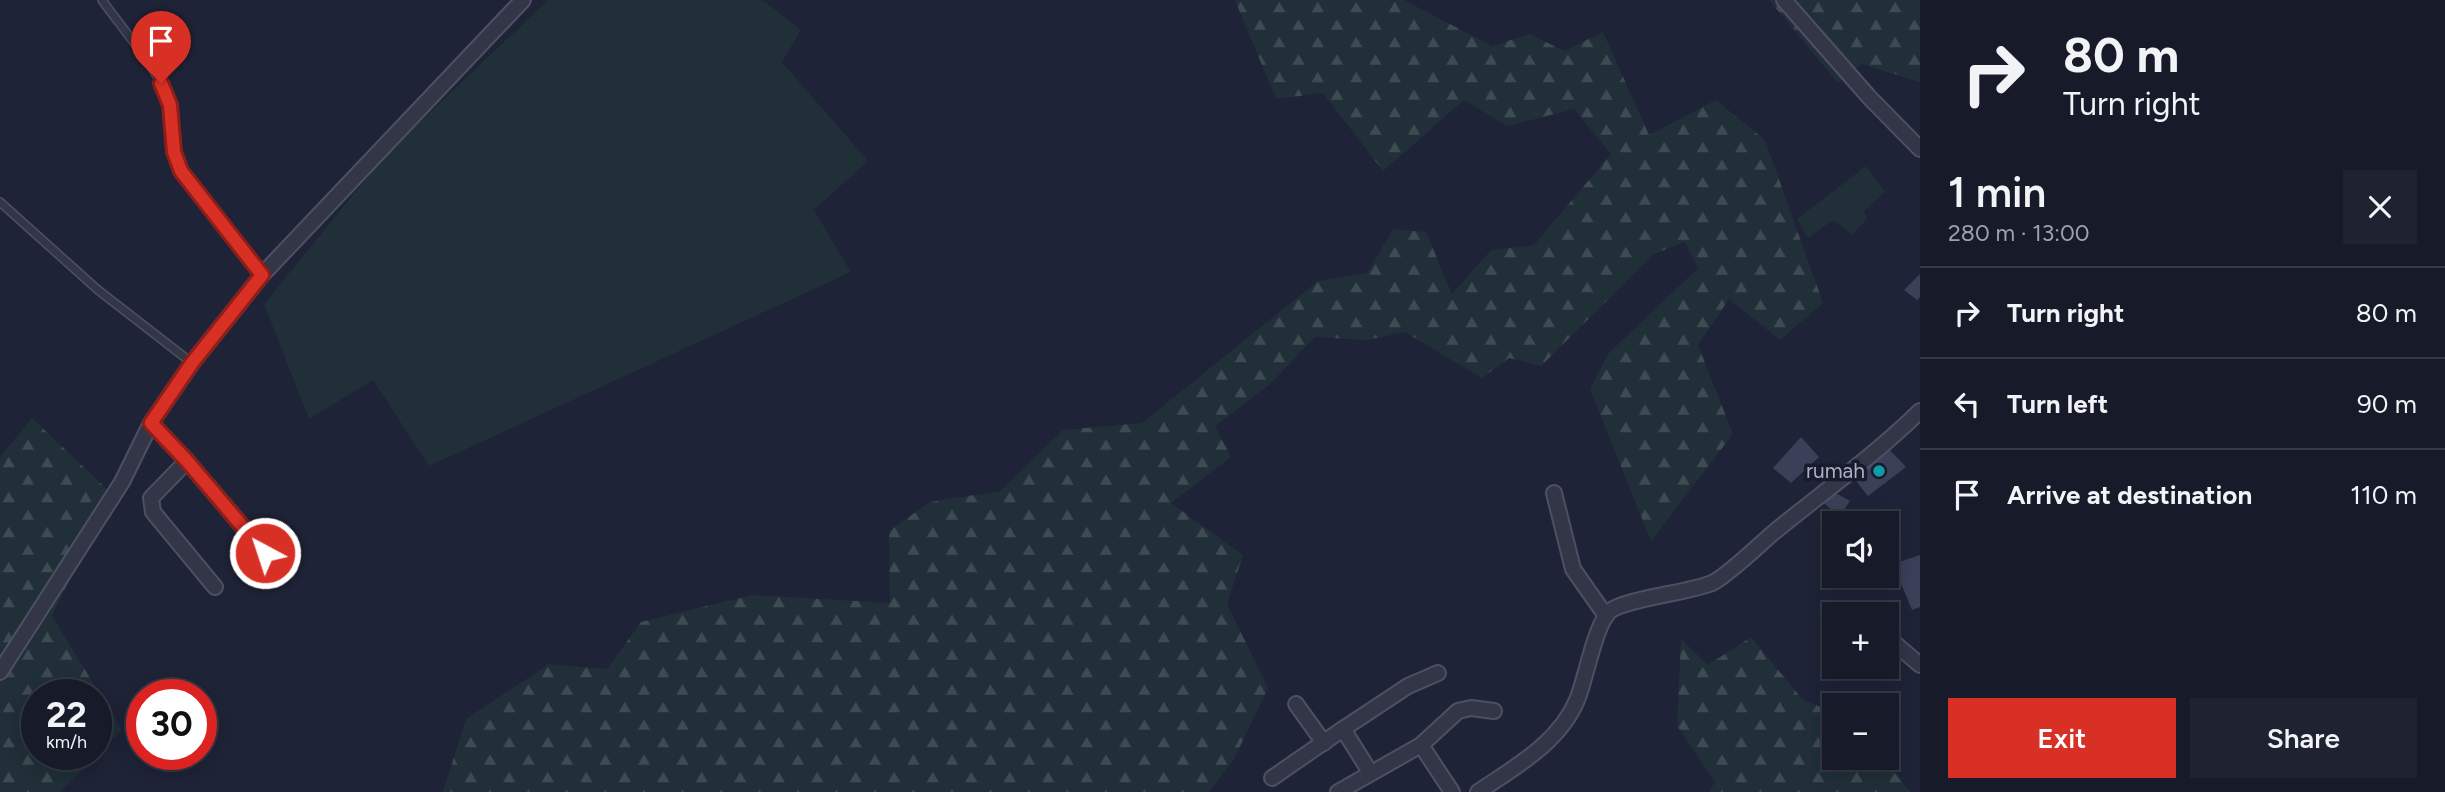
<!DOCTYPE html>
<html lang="en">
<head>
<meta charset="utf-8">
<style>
	:root { --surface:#161a29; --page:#1f2331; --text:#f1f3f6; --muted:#9ea1a8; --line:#353846; --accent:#d93025 }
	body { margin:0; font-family:Figtree,sans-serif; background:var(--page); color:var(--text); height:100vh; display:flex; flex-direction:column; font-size:26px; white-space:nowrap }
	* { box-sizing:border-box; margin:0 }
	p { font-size:23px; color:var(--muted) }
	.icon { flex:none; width:38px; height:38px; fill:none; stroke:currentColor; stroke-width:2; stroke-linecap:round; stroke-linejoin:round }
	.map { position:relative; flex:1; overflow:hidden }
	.sheet { display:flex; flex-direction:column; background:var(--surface); width:525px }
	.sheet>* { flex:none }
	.top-card { background:#161a29; color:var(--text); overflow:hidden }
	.tools { position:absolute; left:1822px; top:511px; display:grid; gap:14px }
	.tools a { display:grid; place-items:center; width:77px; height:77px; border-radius:0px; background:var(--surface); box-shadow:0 4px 18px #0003,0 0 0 2px var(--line); font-size:35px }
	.speed { position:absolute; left:21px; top:679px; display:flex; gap:14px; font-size:35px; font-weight:700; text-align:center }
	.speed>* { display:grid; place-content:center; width:91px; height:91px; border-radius:50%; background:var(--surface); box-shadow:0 4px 18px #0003,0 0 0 2px var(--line); line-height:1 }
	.speed small { font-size:18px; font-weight:400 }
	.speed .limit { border:10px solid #d22; background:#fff; color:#111 }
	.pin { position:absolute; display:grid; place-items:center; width:60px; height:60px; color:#fff; margin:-72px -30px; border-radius:50% 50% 50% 0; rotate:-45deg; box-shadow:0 0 7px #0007 }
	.pin .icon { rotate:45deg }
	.me { position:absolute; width:77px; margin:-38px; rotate:320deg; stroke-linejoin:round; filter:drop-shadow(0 0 5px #0008) }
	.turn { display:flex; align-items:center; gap:24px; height:147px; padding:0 28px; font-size:32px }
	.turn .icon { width:91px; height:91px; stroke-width:2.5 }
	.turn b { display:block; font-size:49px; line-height:60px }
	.round { display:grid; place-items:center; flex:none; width:74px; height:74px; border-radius:0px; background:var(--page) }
	.head { display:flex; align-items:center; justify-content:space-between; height:119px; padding:0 28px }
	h1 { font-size:42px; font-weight:600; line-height:52px }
	.action { display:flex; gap:14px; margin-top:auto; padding:14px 28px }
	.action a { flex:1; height:80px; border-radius:0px; background:var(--accent); color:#fff; font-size:28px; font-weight:600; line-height:80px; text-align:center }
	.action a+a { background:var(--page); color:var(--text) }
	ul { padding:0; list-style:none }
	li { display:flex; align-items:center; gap:21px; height:91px; padding:0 28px; border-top:2px solid var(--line) }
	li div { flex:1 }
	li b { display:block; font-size:26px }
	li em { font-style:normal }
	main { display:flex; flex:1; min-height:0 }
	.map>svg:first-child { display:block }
	.grass { fill:#202f38 }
	.forest { fill:url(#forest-firs); fill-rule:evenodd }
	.building { fill:#3a4058 }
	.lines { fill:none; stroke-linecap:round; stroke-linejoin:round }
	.service-casing { stroke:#4d5063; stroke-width:10 }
	.minor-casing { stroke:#4d5063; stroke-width:18 }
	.service { stroke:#323647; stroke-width:7 }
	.minor { stroke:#323647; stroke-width:14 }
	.route-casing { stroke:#8d1f18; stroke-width:18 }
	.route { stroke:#d93025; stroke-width:12 }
	.culture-dot { fill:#0f9aa8; stroke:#181b2c; stroke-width:2.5 }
	.labels { text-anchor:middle; stroke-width:7; stroke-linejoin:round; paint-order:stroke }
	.poi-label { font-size:21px; fill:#acafc5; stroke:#181b2c; text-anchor:end }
</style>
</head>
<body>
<main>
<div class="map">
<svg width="1920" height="792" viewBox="0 0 1920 792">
	<defs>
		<pattern id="forest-firs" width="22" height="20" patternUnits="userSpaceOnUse" patternTransform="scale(1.75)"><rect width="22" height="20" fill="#202f38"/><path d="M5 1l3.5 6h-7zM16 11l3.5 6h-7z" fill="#3e4b53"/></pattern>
	</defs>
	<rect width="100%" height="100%" fill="#1e2337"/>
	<!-- grass -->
	<g class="grass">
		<path d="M548,0H763L801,30L782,62L868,161L814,210L851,272L429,466L373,380L309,419L264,304L387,153Z"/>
		<path d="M1866,166L1885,192L1864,211L1867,219L1852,234L1833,220L1808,238L1797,219Z"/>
	</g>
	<!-- forest -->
	<g class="forest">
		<path d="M1235,0H1404L1492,46L1530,34L1564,51L1603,32L1649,135L1716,100L1765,140L1823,303L1780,340L1729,299L1698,345L1733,434L1651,541L1590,389L1608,354L1698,268L1685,242L1654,254L1541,366L1509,358L1482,378L1405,332L1366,340L1315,337L1269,385L1215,426L1231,457L1171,503L1243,555L1227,604L1268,688L1234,759L1209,792H443L466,719L549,664L607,669L641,622L752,595L890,603L889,531L930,502L1000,491L1063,430L1142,423L1318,281L1367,273L1393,229L1426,232L1452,294L1491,250L1534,245L1611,154L1574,109L1507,126L1464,100L1383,171L1323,93L1276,99Z"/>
		<path d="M1769,0H1920V82L1862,64L1838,83Z"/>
		<path d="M32,418L111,493L52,616L122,730L60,792H0V457ZM37,695H96V754H37Z"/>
		<path d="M1751,637L1802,699L1834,713V758H1883L1910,792H1709L1715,782L1677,726L1681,639L1708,665Z"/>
	</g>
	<!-- building -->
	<g class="building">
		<path d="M1920,274V297L1917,300L1904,290Z"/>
		<path d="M1801,437L1819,457L1791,483L1773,468Z"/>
		<path d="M1888,448L1906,467L1868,496L1852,476Z"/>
		<path d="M1834,492L1850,501L1839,517L1824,503Z"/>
		<path d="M1920,555V607L1912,610L1893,564Z"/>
	</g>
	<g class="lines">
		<!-- service casing -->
		<g class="service-casing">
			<g id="service">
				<path d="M102,0C121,27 163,75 170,106C175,128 173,148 181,171L262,274"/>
				<path d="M0,202L98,290L192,363"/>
			</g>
		</g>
		<!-- minor casing -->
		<g class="minor-casing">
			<g id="minor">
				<path d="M1784,0L1869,97L1920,149"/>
				<path d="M151,423L187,461L265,553"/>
				<path d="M187,461L151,498L153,512L215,587"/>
				<path d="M1554,493L1573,569L1606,616"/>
				<path d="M1893,642L1920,665"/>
				<path d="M0,672L122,482L151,423L192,363L262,275L523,0"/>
				<path d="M1296,704L1324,743"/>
				<path d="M1421,745L1458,711L1471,708L1494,711"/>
				<path d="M1370,772L1343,729L1408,686L1438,673"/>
				<path d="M1272,778L1343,729"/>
				<path d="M1338,792L1421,745L1452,792"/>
				<path d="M1478,792C1515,767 1559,743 1577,700C1586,679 1595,624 1610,611C1624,599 1688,593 1712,583C1727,576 1759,545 1773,533C1823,492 1874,456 1920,411"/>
			</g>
		</g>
		<!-- service -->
		<use href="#service" class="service"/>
		<!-- minor -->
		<use href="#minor" class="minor"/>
	</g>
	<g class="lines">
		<!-- route casing -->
		<g class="route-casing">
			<path id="route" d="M161,83L170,105L174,152L181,171L262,275L192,363L151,423L187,461L265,553"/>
		</g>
		<!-- route -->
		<use href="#route" class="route"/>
	</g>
	<!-- markers -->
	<circle class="culture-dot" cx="1879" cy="471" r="7"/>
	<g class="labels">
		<!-- poi labels -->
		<g class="poi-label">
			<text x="1865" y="478">rumah</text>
		</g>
	</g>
</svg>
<div class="tools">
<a><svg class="icon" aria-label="sound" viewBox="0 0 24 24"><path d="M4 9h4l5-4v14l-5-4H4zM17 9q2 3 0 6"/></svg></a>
<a>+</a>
<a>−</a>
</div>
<div class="speed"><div>22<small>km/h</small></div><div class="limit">30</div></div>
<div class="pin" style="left:161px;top:83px;background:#d93025"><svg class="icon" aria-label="arrive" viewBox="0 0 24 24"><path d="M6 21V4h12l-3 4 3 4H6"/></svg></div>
<svg class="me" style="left:265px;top:553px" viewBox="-20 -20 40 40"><circle r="17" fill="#d93025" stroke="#fff" stroke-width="3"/><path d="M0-11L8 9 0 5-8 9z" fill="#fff"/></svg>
</div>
<section class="sheet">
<div class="top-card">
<div class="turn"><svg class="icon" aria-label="right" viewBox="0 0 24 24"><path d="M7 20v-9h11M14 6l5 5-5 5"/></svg><div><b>80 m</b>Turn right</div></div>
</div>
<div class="head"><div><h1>1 min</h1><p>280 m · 13:00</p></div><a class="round"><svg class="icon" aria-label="close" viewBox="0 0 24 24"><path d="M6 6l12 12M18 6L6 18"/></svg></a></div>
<ul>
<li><svg class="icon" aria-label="right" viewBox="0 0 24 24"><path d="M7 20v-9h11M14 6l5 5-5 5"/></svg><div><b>Turn right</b></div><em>80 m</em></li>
<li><svg class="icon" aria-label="left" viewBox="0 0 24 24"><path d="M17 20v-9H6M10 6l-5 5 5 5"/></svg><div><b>Turn left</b></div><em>90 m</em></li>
<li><svg class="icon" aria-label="arrive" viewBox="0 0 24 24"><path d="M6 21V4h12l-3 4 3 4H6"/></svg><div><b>Arrive at destination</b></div><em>110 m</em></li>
</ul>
<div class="action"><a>Exit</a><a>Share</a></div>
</section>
</main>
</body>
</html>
